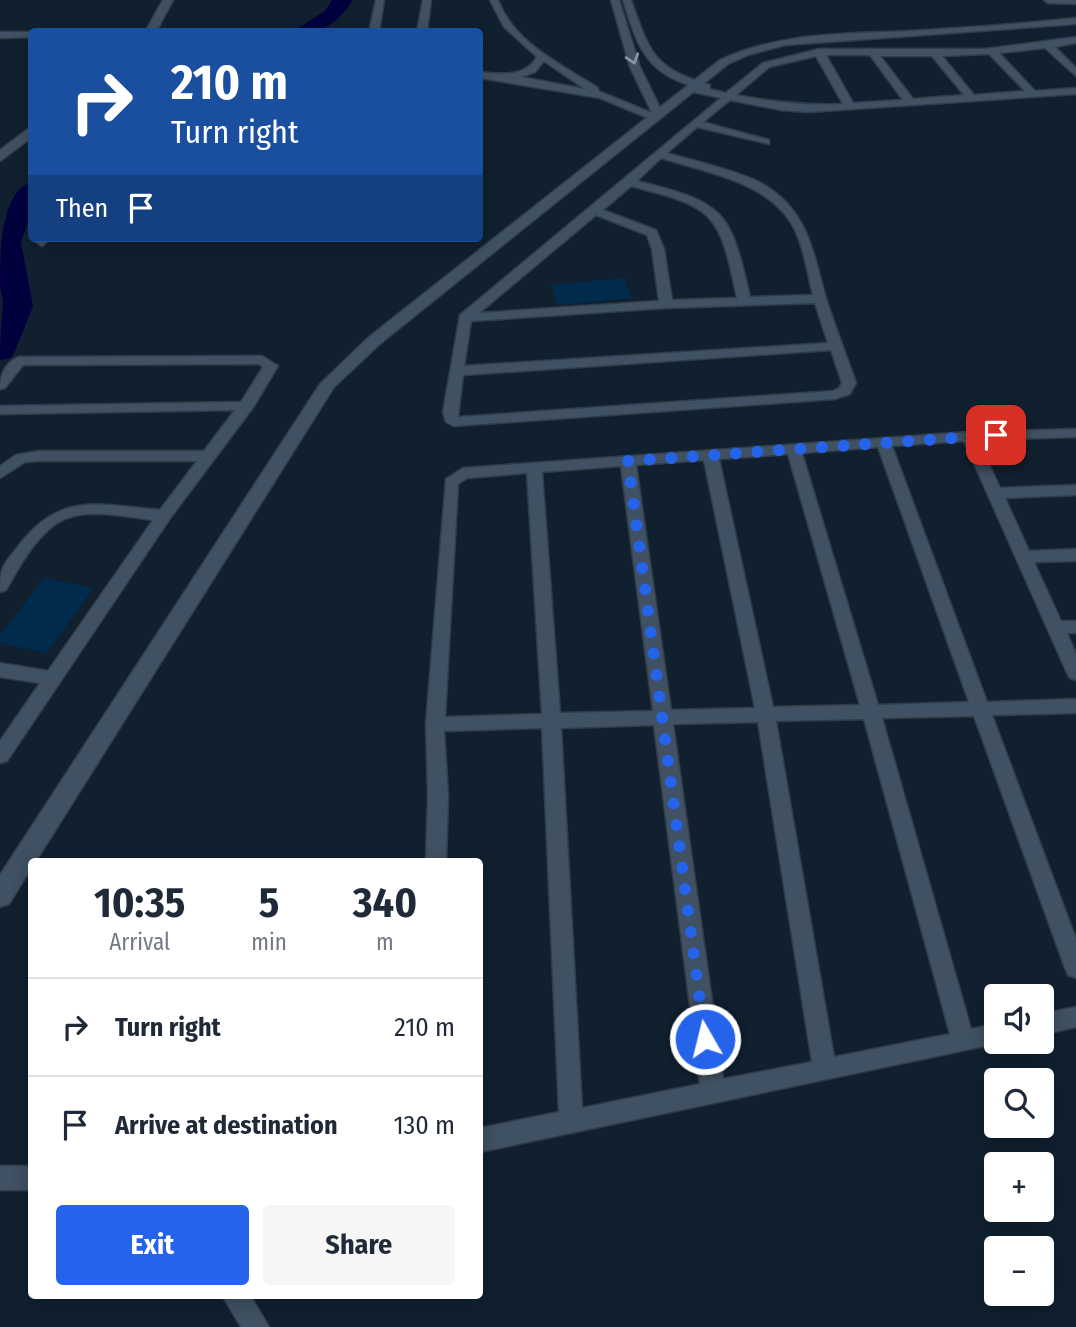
<!DOCTYPE html>
<html lang="en">
<head>
<meta charset="utf-8">
<style>
	:root { --surface:#fff; --page:#f6f6f7; --text:#1f2937; --muted:#747a83; --line:#e0e1e3; --accent:#2563eb }
	body { margin:0; font-family:"Fira Sans Condensed",sans-serif; background:var(--page); color:var(--text); height:100vh; display:flex; flex-direction:column; font-size:26px; white-space:nowrap }
	* { box-sizing:border-box; margin:0 }
	p { font-size:23px; color:var(--muted) }
	.icon { flex:none; width:38px; height:38px; fill:none; stroke:currentColor; stroke-width:2; stroke-linecap:round; stroke-linejoin:round }
	.map { position:relative; flex:1; overflow:hidden }
	.panel { position:absolute; left:28px; top:858px; width:455px; height:441px; display:flex; flex-direction:column; background:var(--surface); border-radius:7px; box-shadow:0 4px 18px #0003 }
	.panel>* { flex:none }
	.hud { position:absolute; left:28px; top:28px; width:455px; height:214px; border-radius:7px; box-shadow:0 4px 18px #0003; background:#1a4fa0; color:#fff; overflow:hidden }
	.fabs { position:absolute; left:984px; top:984px; display:grid; gap:14px }
	.fabs a { display:grid; place-items:center; width:70px; height:70px; border-radius:7px; background:var(--surface); box-shadow:0 4px 18px #0003; font-size:35px }
	.pin { position:absolute; display:grid; place-items:center; width:60px; height:60px; color:#fff; margin:-30px; border-radius:14px; box-shadow:0 4px 10px #0006 }
	.me { position:absolute; width:77px; margin:-38px; rotate:352deg; stroke-linejoin:round; filter:drop-shadow(0 0 5px #0008) }
	.turn { display:flex; align-items:center; gap:24px; height:147px; padding:0 28px; font-size:32px }
	.turn .icon { width:91px; height:91px; stroke-width:2.5 }
	.turn b { display:block; font-size:49px; line-height:60px }
	.then { display:flex; align-items:center; height:66px; padding:0 28px; background:#0003; gap:14px; font-size:26px }
	.eta { display:flex; justify-content:space-evenly; align-items:center; height:119px; text-align:center }
	.eta b { font-size:42px; font-weight:700; line-height:49px }
	.cta { display:flex; gap:14px; margin-top:auto; padding:14px 28px }
	.cta a { flex:1; height:80px; border-radius:7px; background:var(--accent); color:#fff; font-size:28px; font-weight:700; line-height:80px; text-align:center }
	.cta a+a { background:var(--page); color:var(--text) }
	ul { padding:0; list-style:none }
	li { display:flex; align-items:center; gap:21px; height:98px; padding:0 28px; border-top:2px solid var(--line) }
	li div { flex:1 }
	li b { display:block; font-size:26px }
	li em { font-style:normal }
	.map>svg:first-child { display:block }
	.green { fill:#002b4d }
	.lines { fill:none; stroke-linecap:round; stroke-linejoin:round }
	.river { fill:#00003e; fill-rule:evenodd }
	.street-casing { stroke:#323b48; stroke-width:3 }
	.secondary-casing { stroke:#323b48; stroke-width:3 }
	.street { fill:#3f5162; fill-rule:evenodd }
	.secondary { fill:#3f5162; fill-rule:evenodd }
	.oneway { stroke:#8795a3 }
	.route { stroke:#2563eb; stroke-width:12; stroke-dasharray:0 21.6 }
</style>
</head>
<body>
<div class="map">
<svg width="1076" height="1327" viewBox="0 0 1076 1327">
	<rect width="100%" height="100%" fill="#10202f"/>
	<!-- green -->
	<g class="green">
		<path d="M624,278L632,298L558,305L551,285Z"/>
		<path d="M44,578L93,588L47,653L0,643V636Z"/>
	</g>
	<g class="lines">
		<!-- river -->
		<g class="river">
			<path d="M332,0H353C334,27 324,32 292,32L325,11Z"/>
			<path d="M32,182V211L21,242L33,306L15,351L11,358L0,360C0,342 1,324 3,306C4,299 0,291 0,284C0,255 0,191 32,182Z"/>
		</g>
		<!-- street casing -->
		<g class="street-casing">
			<g id="street">
				<path d="M376,0H384L379,32H369Z"/>
				<path d="M423,0H431L427,32H417Z"/>
				<path d="M490,0H498C514,43 561,64 598,88V91L652,113L630,67L611,0H619L640,67L664,116L655,121L600,98L480,78V72C500,74 525,78 537,57L504,27ZM544,61L585,89L521,77L535,72Z"/>
				<path d="M623,0H631C650,53 653,68 710,85L709,89L726,93L763,63L819,49H985L1076,37V43L1055,47L1076,68V76L1045,48L999,53L1035,91L1076,88V94L808,112L781,110L730,100L703,122L769,140V144L697,127L667,153C694,161 735,170 759,182C808,208 812,250 826,298C835,327 846,354 856,383L850,394L835,399L454,426L446,422L443,412L460,315L721,98L689,91L688,89L692,86C644,72 637,44 623,0ZM985,54H989L1025,91L974,95L942,56ZM826,55H870L903,100L853,103ZM816,56L843,104C806,106 773,102 736,95L769,67ZM880,56H932L964,95L913,99ZM661,158C708,173 778,183 798,237C805,255 808,276 813,295L750,297C730,210 726,203 637,181ZM631,186C717,208 719,213 737,298L672,300L664,249L656,230L603,210ZM596,215L647,235L652,249L659,301L479,313ZM815,303L828,343L464,366L471,321L666,308ZM831,350L842,383L839,388L833,391L458,417L463,375Z"/>
				<path d="M1044,0H1076V4L1048,3Z"/>
				<path d="M0,32H29L32,37L0,38Z"/>
				<path d="M39,238H51L42,246L36,242Z"/>
				<path d="M262,356L278,366L254,406L171,517L7,761L0,763V741L40,683L0,677V663L48,671L153,520C127,517 90,508 65,519C39,530 19,567 6,590L0,592C0,564 4,565 20,544C61,491 101,505 160,510L197,461H39L25,462L0,478V466L16,455L39,451H204L235,410L0,414V406L241,402L263,367L259,364L23,365L5,388L0,389C0,376 5,362 19,357Z"/>
				<path d="M1076,429V437L978,440L1000,488L1076,485V495L1005,498L1029,551L1076,549V561L1034,562L1061,621H1076V633H1067L1076,654V680L1070,678L1067,673L964,441L892,446L987,702L1076,699V713L992,715L1076,939V978L1068,975L1065,968L974,716L882,718L971,1029L996,1024V1041L1004,1042L480,1152V1128L559,1112L542,728L444,731L448,796L446,861H426L428,796L426,724L446,479L463,468L969,432ZM878,447L969,702L878,705L802,453ZM788,454L860,705L773,707L719,459ZM704,460L755,708L671,710L636,465ZM621,466L653,711L560,713L542,472ZM527,473L542,714L445,717L458,484L467,478ZM864,719L950,1034L834,1057L776,721ZM758,722L812,1062L723,1079L673,724ZM654,725L700,1084L582,1108L561,728Z"/>
				<path d="M1076,1007V1027L1041,1035V1014Z"/>
				<rect x="0" y="1166" width="32" height="24"/>
				<path d="M222,1295H250L269,1327H241Z"/>
			</g>
		</g>
		<!-- secondary casing -->
		<g class="secondary-casing">
			<g id="secondary">
				<path d="M163,0H173L156,32H145Z"/>
				<path d="M1076,18V24L785,45L748,55L728,64L381,343L334,387L36,861H32V867L9,904L0,907V875L320,384L369,337L720,60C781,32 844,34 910,31C965,28 1021,24 1076,18Z"/>
				<path d="M32,126V137L0,161V150Z"/>
			</g>
		</g>
		<!-- street -->
		<use href="#street" class="street"/>
		<!-- secondary -->
		<use href="#secondary" class="secondary"/>
	</g>
	<!-- one-way arrows -->
	<defs><path id="oneway-chevron" d="M-2-3.5L2.5 0L-2 3.5" fill="none" stroke-width="1.6" stroke-linecap="round" stroke-linejoin="round" transform="scale(1.75)"/></defs>
	<use class="oneway" href="#oneway-chevron" transform="translate(633 59) rotate(72)"/>
	<g class="lines">
		<!-- route -->
		<path class="route" d="M705,1039L628,461L996,435"/>
	</g>
</svg>
<div class="fabs">
<a><svg class="icon" aria-label="sound" viewBox="0 0 24 24"><path d="M4 9h4l5-4v14l-5-4H4zM17 9q2 3 0 6"/></svg></a>
<a><svg class="icon" aria-label="search" viewBox="0 0 24 24"><circle cx="10" cy="10" r="6"/><path d="M15 15l6 6"/></svg></a>
<a>+</a>
<a>−</a>
</div>
<div class="pin" style="left:996px;top:435px;background:#d93025"><svg class="icon" aria-label="arrive" viewBox="0 0 24 24"><path d="M6 21V4h12l-3 4 3 4H6"/></svg></div>
<svg class="me" style="left:705px;top:1039px" viewBox="-20 -20 40 40"><circle r="17" fill="#2563eb" stroke="#fff" stroke-width="3"/><path d="M0-11L8 9 0 5-8 9z" fill="#fff"/></svg>
<div class="hud">
<div class="turn"><svg class="icon" aria-label="right" viewBox="0 0 24 24"><path d="M7 20v-9h11M14 6l5 5-5 5"/></svg><div><b>210 m</b>Turn right</div></div>
<div class="then">Then<svg class="icon" aria-label="arrive" viewBox="0 0 24 24"><path d="M6 21V4h12l-3 4 3 4H6"/></svg></div>
</div>
<section class="panel">
<div class="eta">
<div><b>10:35</b><p>Arrival</p></div>
<div><b>5</b><p>min</p></div>
<div><b>340</b><p>m</p></div>
</div>
<ul>
<li><svg class="icon" aria-label="right" viewBox="0 0 24 24"><path d="M7 20v-9h11M14 6l5 5-5 5"/></svg><div><b>Turn right</b></div><em>210 m</em></li>
<li><svg class="icon" aria-label="arrive" viewBox="0 0 24 24"><path d="M6 21V4h12l-3 4 3 4H6"/></svg><div><b>Arrive at destination</b></div><em>130 m</em></li>
</ul>
<div class="cta"><a>Exit</a><a>Share</a></div>
</section>
</div>
</body>
</html>
